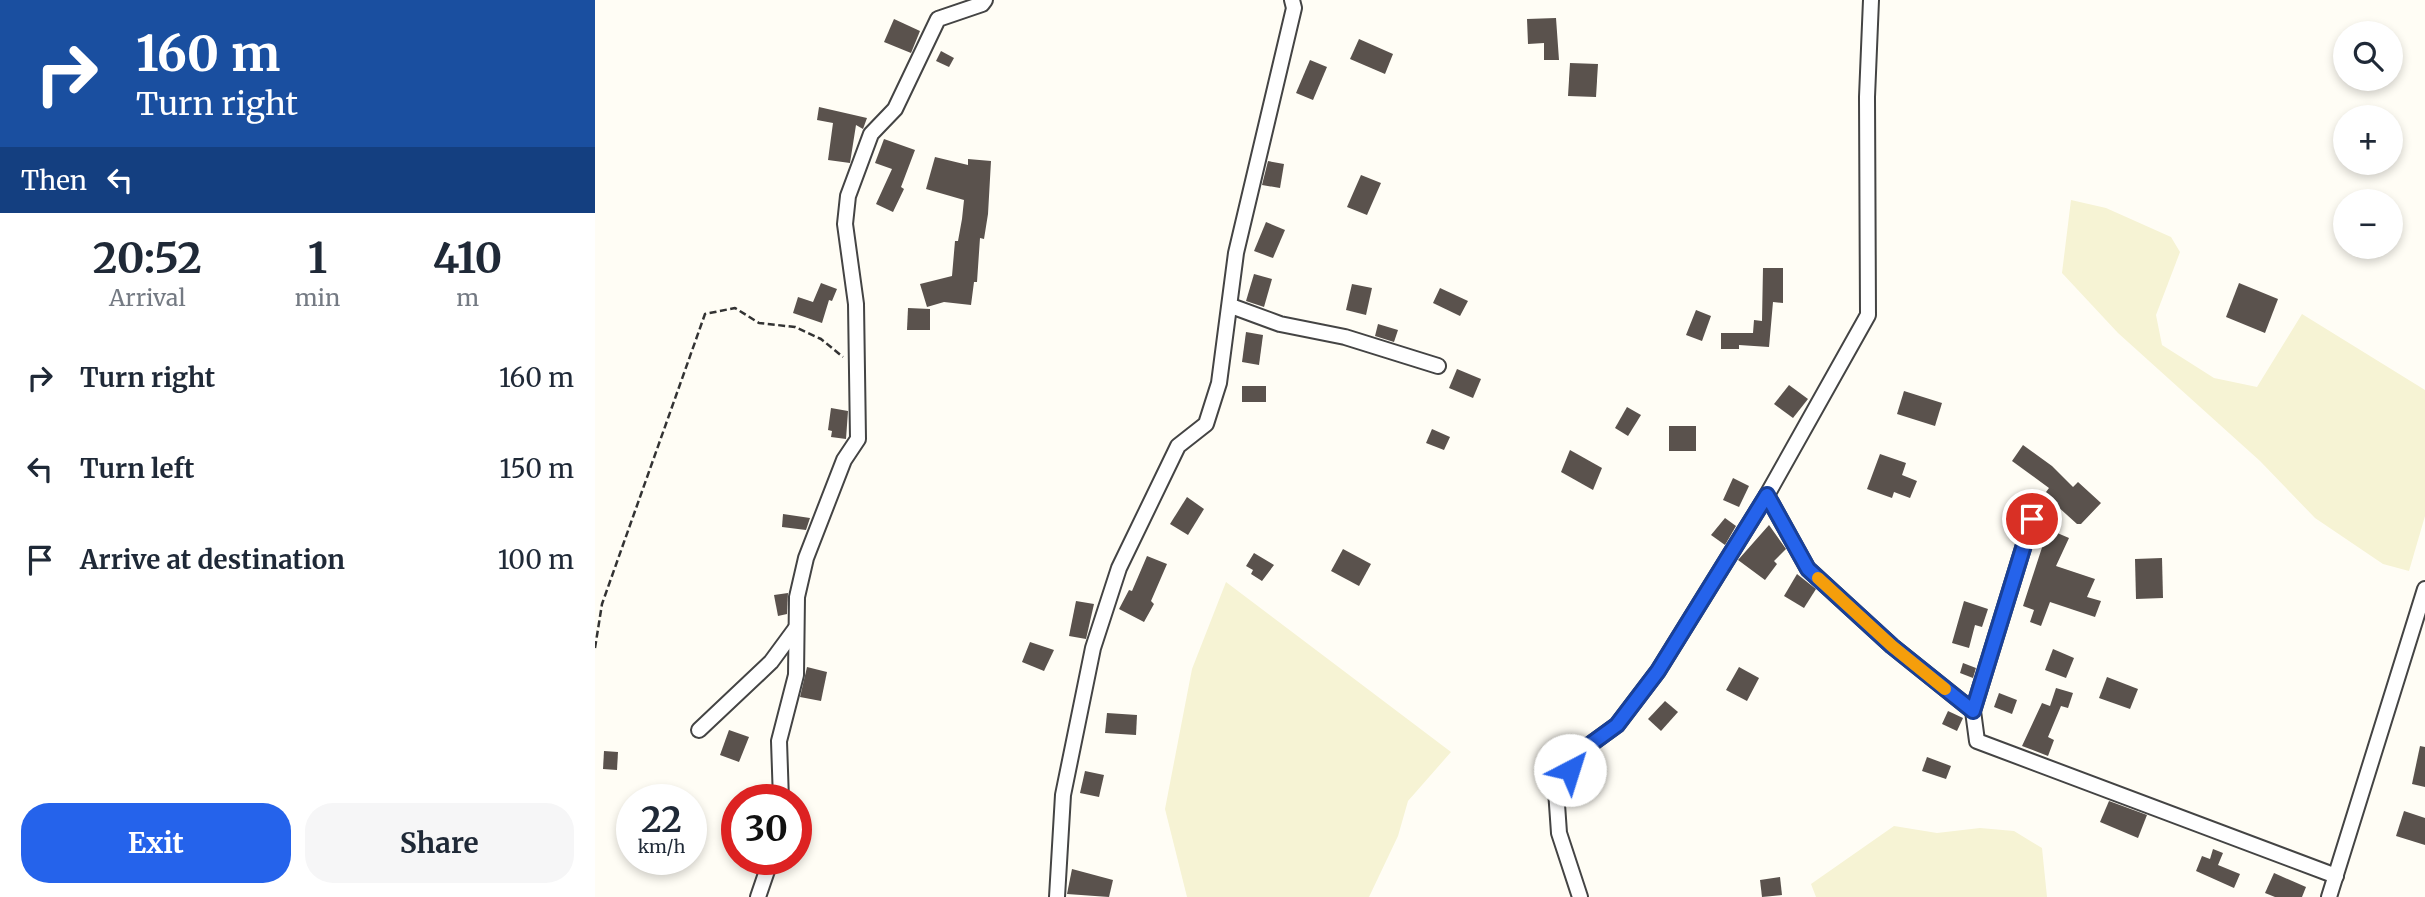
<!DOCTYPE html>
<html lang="en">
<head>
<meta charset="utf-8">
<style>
	:root { --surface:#fff; --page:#f6f6f7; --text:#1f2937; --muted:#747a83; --accent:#2563eb }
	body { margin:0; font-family:Merriweather,serif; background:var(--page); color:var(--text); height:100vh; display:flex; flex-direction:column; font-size:26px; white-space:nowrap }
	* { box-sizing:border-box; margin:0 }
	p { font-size:23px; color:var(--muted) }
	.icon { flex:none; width:38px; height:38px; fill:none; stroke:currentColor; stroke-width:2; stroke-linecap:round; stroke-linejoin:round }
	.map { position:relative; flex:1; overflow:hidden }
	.side { display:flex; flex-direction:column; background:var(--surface); width:595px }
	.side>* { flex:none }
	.top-card { background:#1a4fa0; color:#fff; overflow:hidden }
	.tools { position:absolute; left:1738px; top:21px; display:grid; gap:14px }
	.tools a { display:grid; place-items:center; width:70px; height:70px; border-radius:50%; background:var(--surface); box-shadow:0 4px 10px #0003; font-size:35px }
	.speed { position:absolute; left:21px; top:784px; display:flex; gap:14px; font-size:35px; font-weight:700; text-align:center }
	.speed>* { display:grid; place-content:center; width:91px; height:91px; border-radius:50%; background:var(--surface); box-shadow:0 4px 10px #0003; line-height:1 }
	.speed small { font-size:18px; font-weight:400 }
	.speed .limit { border:10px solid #d22; background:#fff; color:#111 }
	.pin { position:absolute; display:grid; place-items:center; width:60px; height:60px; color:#fff; margin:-30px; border:4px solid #fff; border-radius:50%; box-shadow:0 2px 7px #0007 }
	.me { position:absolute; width:77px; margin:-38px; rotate:40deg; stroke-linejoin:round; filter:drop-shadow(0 0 5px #0008) }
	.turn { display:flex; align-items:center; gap:24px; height:147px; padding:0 21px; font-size:32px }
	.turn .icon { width:91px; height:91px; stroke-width:2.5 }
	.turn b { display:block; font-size:49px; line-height:60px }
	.then { display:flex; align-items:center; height:66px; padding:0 21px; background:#0003; gap:14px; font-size:26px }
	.eta { display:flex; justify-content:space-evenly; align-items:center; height:119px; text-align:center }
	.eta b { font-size:42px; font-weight:700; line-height:49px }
	.primary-button { display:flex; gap:14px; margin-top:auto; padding:14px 21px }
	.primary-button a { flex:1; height:80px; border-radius:28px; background:var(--accent); color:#fff; font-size:28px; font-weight:700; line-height:80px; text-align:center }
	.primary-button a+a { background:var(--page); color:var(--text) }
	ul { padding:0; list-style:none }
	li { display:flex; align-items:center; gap:21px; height:91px; padding:0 21px }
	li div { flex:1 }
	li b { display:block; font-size:26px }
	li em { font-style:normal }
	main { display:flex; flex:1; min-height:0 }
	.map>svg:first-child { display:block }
	.farmland { fill:#f6f3d4 }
	.building { fill:#5a524d }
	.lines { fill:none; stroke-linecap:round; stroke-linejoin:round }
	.street-casing { stroke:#444; stroke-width:18 }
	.path { stroke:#333; stroke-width:2.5; stroke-dasharray:7 3.5; stroke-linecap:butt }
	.street { stroke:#fff; stroke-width:14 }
	.route-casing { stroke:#184099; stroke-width:18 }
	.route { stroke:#2563eb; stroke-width:12 }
	.slow { stroke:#f59e0b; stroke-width:12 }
</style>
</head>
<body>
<main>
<section class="side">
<div class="top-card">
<div class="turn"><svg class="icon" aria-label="right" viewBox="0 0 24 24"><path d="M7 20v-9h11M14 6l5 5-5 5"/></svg><div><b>160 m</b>Turn right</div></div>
<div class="then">Then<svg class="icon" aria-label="left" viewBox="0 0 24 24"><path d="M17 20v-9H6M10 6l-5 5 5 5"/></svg></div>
</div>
<div class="eta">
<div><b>20:52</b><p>Arrival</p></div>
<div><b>1</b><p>min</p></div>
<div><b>410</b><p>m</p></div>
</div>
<ul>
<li><svg class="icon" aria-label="right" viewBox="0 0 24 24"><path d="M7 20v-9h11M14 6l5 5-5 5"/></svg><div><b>Turn right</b></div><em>160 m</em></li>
<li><svg class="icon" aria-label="left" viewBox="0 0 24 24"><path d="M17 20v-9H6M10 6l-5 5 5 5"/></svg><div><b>Turn left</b></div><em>150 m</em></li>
<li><svg class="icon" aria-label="arrive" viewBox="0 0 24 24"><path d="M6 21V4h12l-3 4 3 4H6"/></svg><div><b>Arrive at destination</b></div><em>100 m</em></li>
</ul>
<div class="primary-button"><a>Exit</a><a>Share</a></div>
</section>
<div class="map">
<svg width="1830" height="897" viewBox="0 0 1830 897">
	<rect width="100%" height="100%" fill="#fffdf5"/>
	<!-- farmland -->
	<g class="farmland">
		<path d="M1476,200L1511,208L1576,237L1585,252L1561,315L1567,345L1619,378L1662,387L1707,314L1830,390V516L1814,571L1788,564L1720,518L1665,461L1523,333L1467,273Z"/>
		<path d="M631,582L856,752L813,801L803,836L774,897H592L570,809L597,669Z"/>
		<path d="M1299,826L1342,833L1385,828L1419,831L1447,848L1452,897H1221L1216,884Z"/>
	</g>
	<!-- building -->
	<g class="building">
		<path d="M961,18L964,60H949V43L933,44L932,19Z"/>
		<path d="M299,19L325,31L316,53L289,42Z"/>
		<path d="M764,39L798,54L790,74L755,59Z"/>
		<path d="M346,51L359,58L354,67L341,61Z"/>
		<path d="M715,60L732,67L718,100L701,93Z"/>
		<path d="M975,63L1003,64L1001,97L973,96Z"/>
		<path d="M224,107L272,118L268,129L261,125L255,163L233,160L238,123L222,120Z"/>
		<path d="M289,139L320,150L306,187L309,189L298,212L281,204L297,169L280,163Z"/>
		<path d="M340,157L373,165V159L396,161L393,214L389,239L385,238L382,282H379L376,305L349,302L332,307L325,284L357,276L360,241H363L367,219L369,200L331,189Z"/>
		<path d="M673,161L689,164L685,188L667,185Z"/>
		<path d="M766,175L786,183L772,215L752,207Z"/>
		<path d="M671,222L690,230L678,258L659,251Z"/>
		<path d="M1168,268H1188V303L1178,302L1174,347L1144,345V349H1126V333H1158L1159,320L1167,321Z"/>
		<path d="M659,274L677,279L669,307L651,301Z"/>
		<path d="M226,283L242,289L237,301L234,300L227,323L198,313L203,297L218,302Z"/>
		<path d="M1644,283L1683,299L1670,333L1631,317Z"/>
		<path d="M757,284L777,288L771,315L751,310Z"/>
		<path d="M845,288L873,301L865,316L838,303Z"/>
		<path d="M313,308L335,309V330H312Z"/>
		<path d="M1101,310L1116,316L1107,341L1091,335Z"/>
		<path d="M783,324L803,330L799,342L780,336Z"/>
		<path d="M651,332L668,335L664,365L647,362Z"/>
		<path d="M862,369L886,379L878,398L854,388Z"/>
		<path d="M1194,385L1213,399L1198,418L1179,404Z"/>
		<rect x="647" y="386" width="24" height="16"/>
		<path d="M1309,391L1347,403L1340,426L1302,414Z"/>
		<path d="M1032,407L1046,415L1033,436L1020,428Z"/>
		<path d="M236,408L253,411L251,439L236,437L237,431L233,430Z"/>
		<rect x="1074" y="426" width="27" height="25"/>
		<path d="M837,429L855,437L849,450L831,443Z"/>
		<path d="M1428,445L1457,466L1478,487L1483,482L1506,503L1486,524H1482L1461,505L1463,503L1451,492L1454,488L1417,461Z"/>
		<path d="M975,450L1007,468L998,490L966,472Z"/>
		<path d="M1285,454L1311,463L1307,475L1322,481L1315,498L1299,492L1297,498L1272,489Z"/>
		<path d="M1138,478L1154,486L1144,507L1128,500Z"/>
		<path d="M592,497L609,509L593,535L575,524Z"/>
		<path d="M188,514L215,518L211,530L187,527Z"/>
		<path d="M1130,518L1141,526L1130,545L1116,535Z"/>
		<path d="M1174,525L1191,549L1179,561L1182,564L1170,580L1143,560Z"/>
		<path d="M1453,529L1474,538L1461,566L1500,579L1492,597L1506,601L1500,617L1455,602L1446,626L1435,622L1439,610L1428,606Z"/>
		<path d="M748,549L776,564L764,586L736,571Z"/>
		<path d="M659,553L679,565L667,581L656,574L658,570L651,566Z"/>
		<path d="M552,556L572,564L556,601L559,604L549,622L524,609L534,590L537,591Z"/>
		<path d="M1567,558L1568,598L1541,599L1540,559Z"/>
		<path d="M1202,574L1221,589L1209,608L1189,596Z"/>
		<path d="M193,593L192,614L183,616L179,595Z"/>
		<path d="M481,601L499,604L491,639L474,636Z"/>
		<path d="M1369,601L1393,609L1387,627L1380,625L1374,648L1357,643Z"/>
		<path d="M435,642L459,650L449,671L427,662Z"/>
		<path d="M1458,649L1479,658L1471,678L1450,670Z"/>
		<path d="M1368,663L1381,668L1378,678L1365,673Z"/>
		<path d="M212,667L232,672L226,701L205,697Z"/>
		<path d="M1144,667L1164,678L1152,701L1131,690Z"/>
		<path d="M1512,677L1543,689L1535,709L1504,698Z"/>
		<path d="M1461,688L1478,693L1473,708L1466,706L1453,737L1459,740L1453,756L1427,746L1447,703L1455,706Z"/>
		<path d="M1404,693L1422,700L1417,714L1399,707Z"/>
		<path d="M1070,701L1083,712L1066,731L1053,719Z"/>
		<path d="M1353,711L1368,718L1362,731L1347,724Z"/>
		<path d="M512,713L542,715L541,735L510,733Z"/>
		<path d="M134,730L154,737L144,762L125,755Z"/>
		<path d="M1825,746L1830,747V787L1817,784Z"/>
		<path d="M9,751L23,752L22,770L8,769Z"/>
		<path d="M1332,757L1356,766L1351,779L1327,771Z"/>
		<path d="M490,771L509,775L504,797L485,793Z"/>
		<path d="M1514,801L1552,815L1543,838L1505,822Z"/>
		<path d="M1809,811L1830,818V845L1801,836Z"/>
		<path d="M1618,849L1628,853L1623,865L1645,874L1639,888L1601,871L1607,856L1615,859Z"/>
		<path d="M477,869L518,880L514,897L472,894Z"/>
		<path d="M1679,873L1711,887L1707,897H1680L1670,893Z"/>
		<path d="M1185,877L1187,895L1167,897L1165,880Z"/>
	</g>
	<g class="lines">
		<!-- street casing -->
		<g class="street-casing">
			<g id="street">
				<path d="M1276,0L1272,97L1273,315L1172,495L1213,569L1297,646L1378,711"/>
				<path d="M636,306L685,324L750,337L843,366"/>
				<path d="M1437,519L1378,711L1382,741L1741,876"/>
				<path d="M104,730L176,662L201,628"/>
				<path d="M186,800L184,741L201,675L202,597L211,558L249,460L263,439L261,304L250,224L253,196L276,134L300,109L343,19L387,4L390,0"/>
				<path d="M163,897L176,859"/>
				<path d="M462,897L468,795L498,648L524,568L583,446L611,424L624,383L641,253L699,8L697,0"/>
				<path d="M985,897L964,833L961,790L989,749L1022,725L1063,671L1172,495"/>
				<path d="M1734,897L1830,589"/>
			</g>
		</g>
		<!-- path -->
		<path class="path" d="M0,648L7,604L110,314L140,308L164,323L200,327L226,339L248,357"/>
		<!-- street -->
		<use href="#street" class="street"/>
	</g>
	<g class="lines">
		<!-- route casing -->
		<g class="route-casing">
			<path id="route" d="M975,770L989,749L1022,725L1063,671L1172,495L1213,569L1297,646L1378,711L1437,519"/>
		</g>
		<!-- route -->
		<use href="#route" class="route"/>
		<!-- slow -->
		<path class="slow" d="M1223,578L1297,646L1350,689"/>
	</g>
</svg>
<div class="tools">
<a><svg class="icon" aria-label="search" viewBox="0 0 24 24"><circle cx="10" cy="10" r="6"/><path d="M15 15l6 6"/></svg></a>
<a>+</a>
<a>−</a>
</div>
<div class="speed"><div>22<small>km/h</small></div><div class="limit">30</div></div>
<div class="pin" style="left:1437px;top:519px;background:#d93025"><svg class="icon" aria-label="arrive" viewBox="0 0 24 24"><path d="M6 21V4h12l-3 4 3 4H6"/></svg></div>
<svg class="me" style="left:975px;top:770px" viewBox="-20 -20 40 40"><circle r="19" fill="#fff"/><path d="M0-13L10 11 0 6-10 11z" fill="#2563eb"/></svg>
</div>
</main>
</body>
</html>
